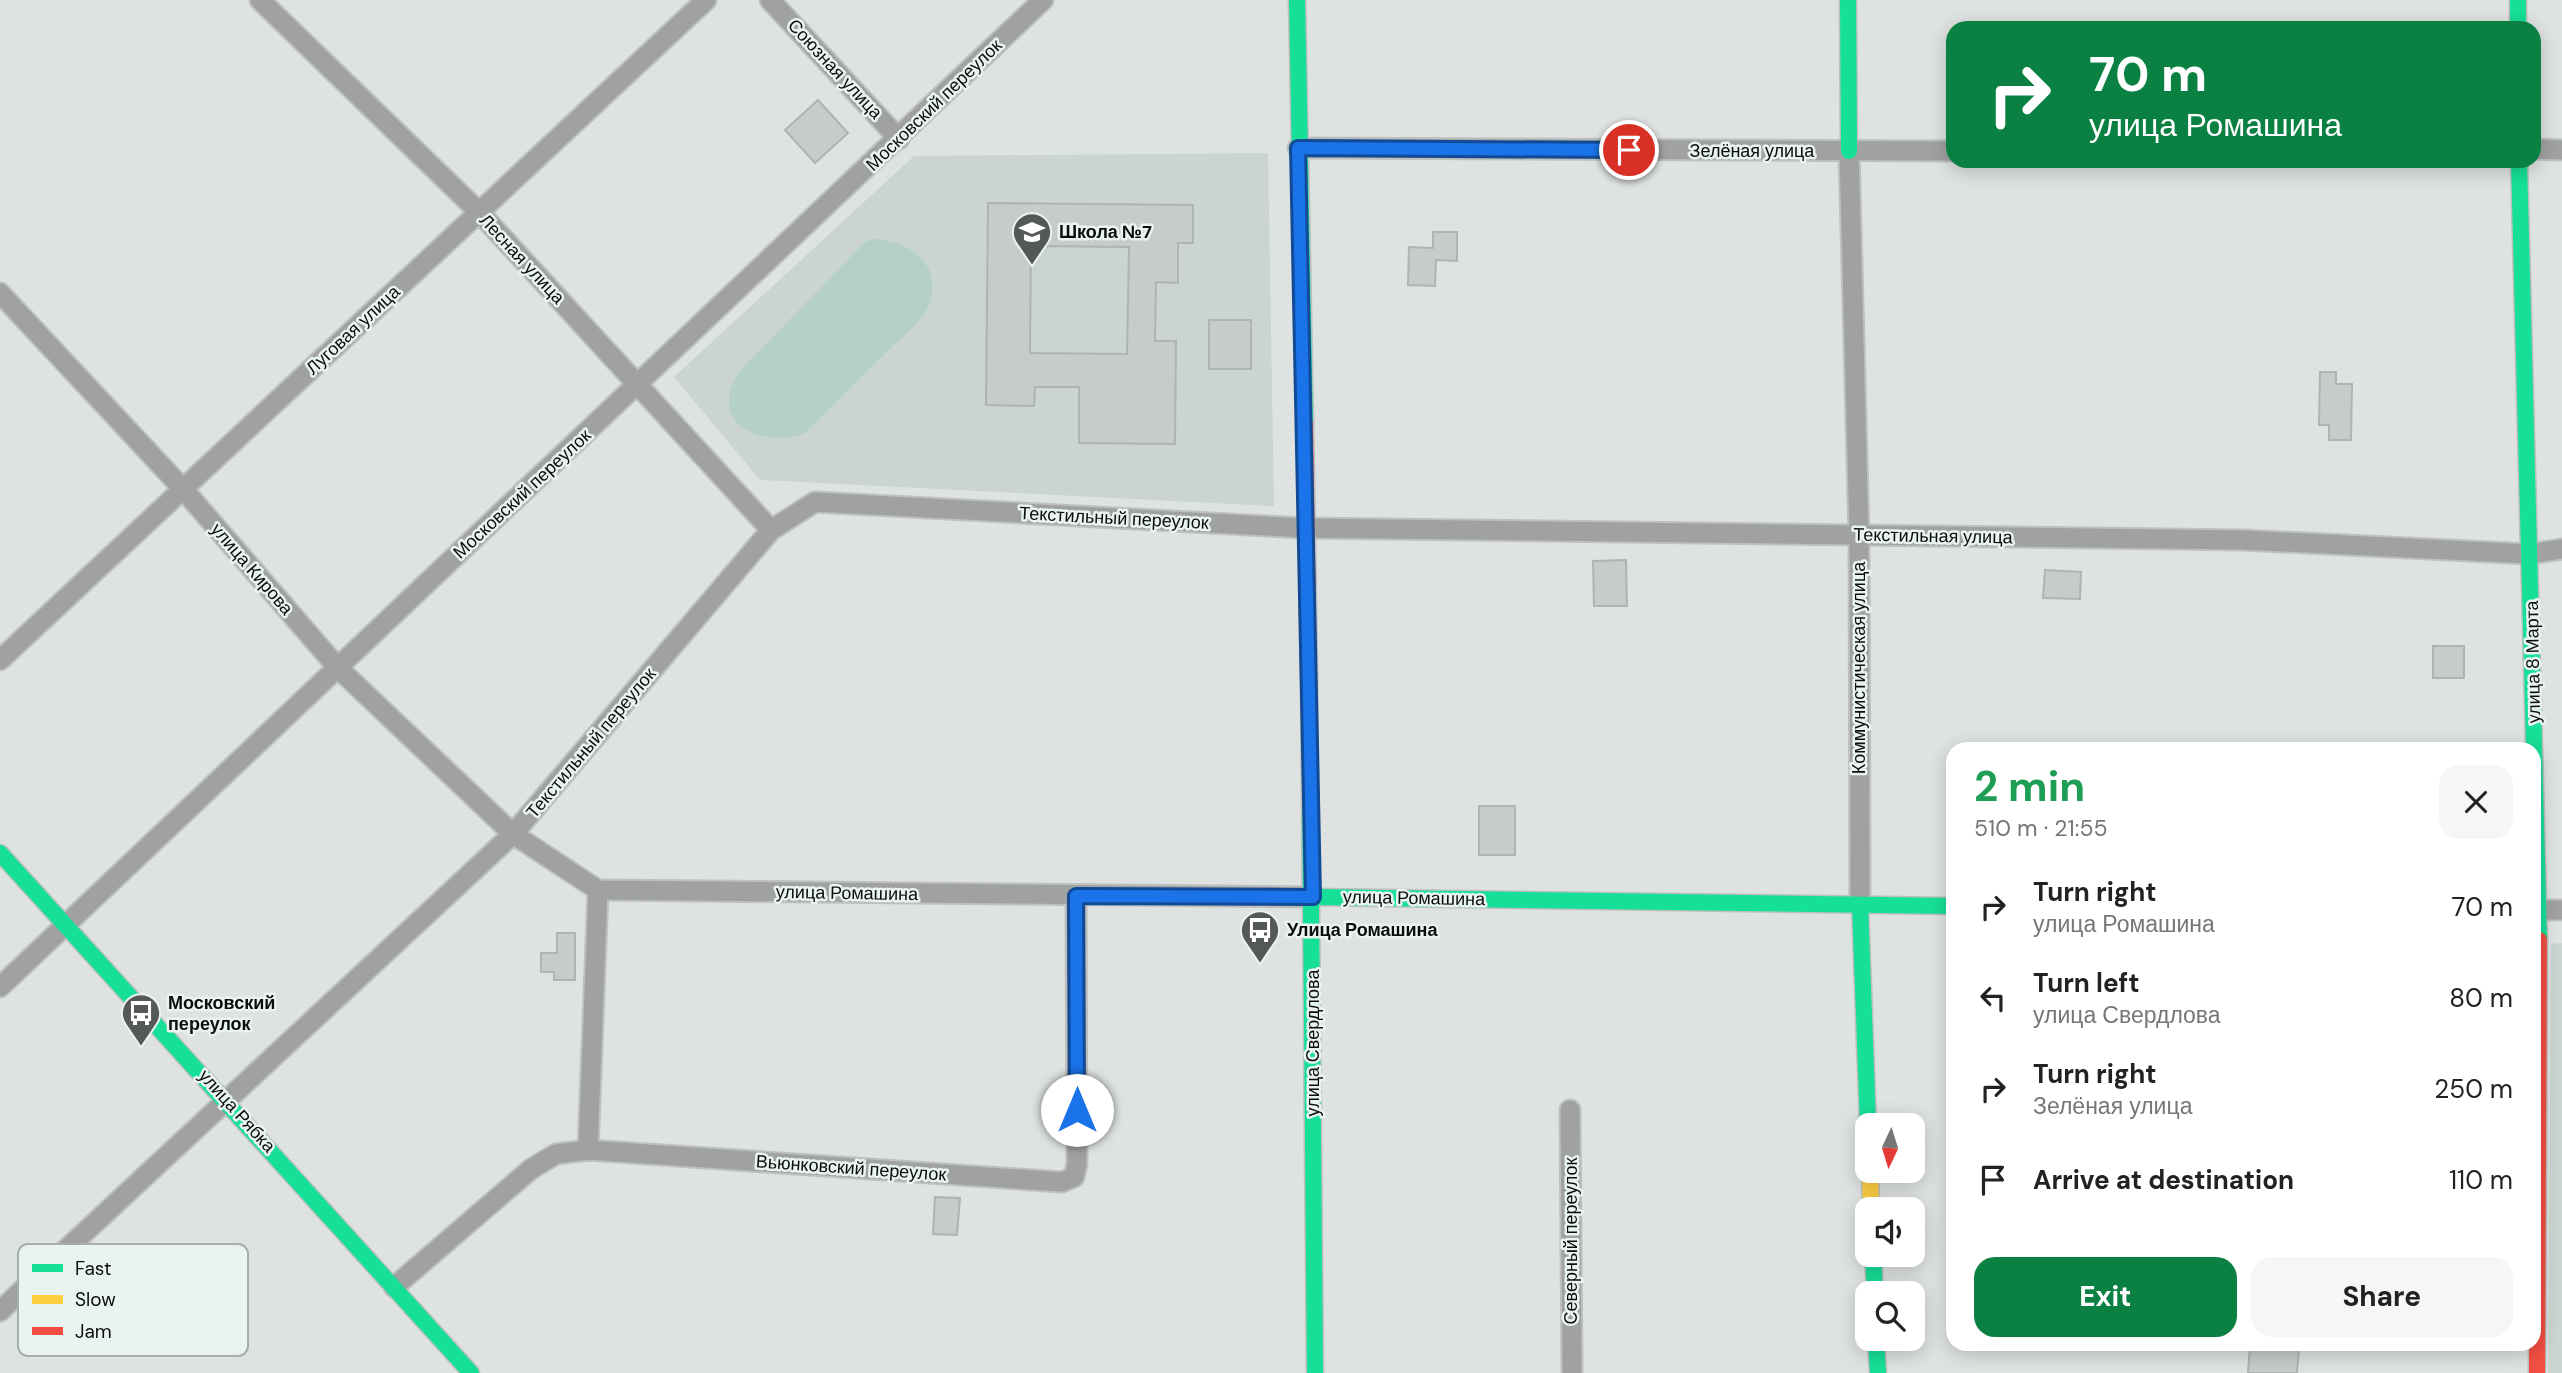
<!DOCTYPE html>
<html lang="en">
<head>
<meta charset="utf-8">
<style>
	:root { --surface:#fff; --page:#f6f6f6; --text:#222; --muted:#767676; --accent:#0b8043 }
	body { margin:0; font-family:"DM Sans",sans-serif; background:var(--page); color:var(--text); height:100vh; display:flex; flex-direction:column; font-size:26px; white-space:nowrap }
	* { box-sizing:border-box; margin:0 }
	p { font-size:23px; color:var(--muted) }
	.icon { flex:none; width:38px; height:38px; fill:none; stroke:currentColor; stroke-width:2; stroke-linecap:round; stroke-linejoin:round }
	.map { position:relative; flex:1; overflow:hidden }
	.details { position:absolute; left:1946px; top:742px; width:595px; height:609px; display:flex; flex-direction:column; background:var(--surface); border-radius:21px; box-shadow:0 4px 18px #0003 }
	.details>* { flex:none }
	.banner { position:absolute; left:1946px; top:21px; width:595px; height:147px; border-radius:21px; box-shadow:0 4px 18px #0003; background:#0b8043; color:#fff; overflow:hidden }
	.needle { width:46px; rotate:184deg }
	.tools { position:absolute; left:1855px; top:1113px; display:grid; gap:14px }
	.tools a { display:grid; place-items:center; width:70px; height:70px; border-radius:14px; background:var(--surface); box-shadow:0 4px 18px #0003; font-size:35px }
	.pin { position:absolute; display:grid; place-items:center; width:60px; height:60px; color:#fff; margin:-30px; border:4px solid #fff; border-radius:50%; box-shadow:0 2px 7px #0007 }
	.me { position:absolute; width:77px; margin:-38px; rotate:0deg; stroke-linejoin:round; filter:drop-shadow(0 0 5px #0008) }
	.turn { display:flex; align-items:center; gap:24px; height:147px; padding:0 28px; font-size:32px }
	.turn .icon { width:91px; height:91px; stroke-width:2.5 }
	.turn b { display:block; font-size:49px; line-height:60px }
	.round { display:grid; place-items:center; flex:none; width:74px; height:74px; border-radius:21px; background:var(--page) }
	.overview { display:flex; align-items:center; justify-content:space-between; height:119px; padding:0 28px }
	h1 { font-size:42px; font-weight:700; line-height:52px; color:#1e9e55 }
	.button { display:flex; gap:14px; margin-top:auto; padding:14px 28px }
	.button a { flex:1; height:80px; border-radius:21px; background:var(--accent); color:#fff; font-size:28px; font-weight:700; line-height:80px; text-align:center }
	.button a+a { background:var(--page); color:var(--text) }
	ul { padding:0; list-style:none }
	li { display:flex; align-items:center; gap:21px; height:91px; padding:0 28px }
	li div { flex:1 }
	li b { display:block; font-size:26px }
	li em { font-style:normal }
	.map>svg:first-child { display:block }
	.built { fill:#cad4d0 }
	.green { fill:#b4d0c7 }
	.building { fill:#c7cbc9; stroke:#afb3b2; stroke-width:2; fill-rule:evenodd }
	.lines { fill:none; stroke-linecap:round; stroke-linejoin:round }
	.street-casing { stroke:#bdc0bf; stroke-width:23 }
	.fast-casing { stroke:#bdc0bf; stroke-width:19 }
	.slow-casing { stroke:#bdc0bf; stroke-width:19 }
	.jam-casing { stroke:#bdc0bf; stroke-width:19 }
	.street { stroke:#a0a2a1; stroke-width:19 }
	.fast { stroke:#16e098; stroke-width:16 }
	.slow { stroke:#ffcf43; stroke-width:16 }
	.jam { stroke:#f24e42; stroke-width:16 }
	.route-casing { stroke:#114b97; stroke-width:18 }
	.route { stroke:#1a73e8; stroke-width:12 }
	.labels { text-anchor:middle; stroke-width:5; stroke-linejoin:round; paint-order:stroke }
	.street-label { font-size:18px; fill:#0a0d0c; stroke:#e9f3ef }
	.poi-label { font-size:18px; font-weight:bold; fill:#0a0d0c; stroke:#e9f3ef; text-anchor:start }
	.key { fill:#e9f3ef; stroke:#a6aeab; stroke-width:2 }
	.key-label { font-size:19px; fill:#0a0d0c }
</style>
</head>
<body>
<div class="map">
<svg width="2562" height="1373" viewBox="0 0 2562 1373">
	<rect width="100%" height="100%" fill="#dee3e1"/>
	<!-- built -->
	<g class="built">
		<path d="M1268,153L1274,506L760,480L674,377L914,156Z"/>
		<path d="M2562,943V1373H2548L2551,944Z"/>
	</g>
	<!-- green -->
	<path class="green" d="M873,239C915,241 949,271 924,314C916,327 900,338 890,349C861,377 833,405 805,433C760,450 705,421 740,371L865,242Z"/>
	<!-- building -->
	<g class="building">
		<path d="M818,100L848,133L815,163L785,130Z"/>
		<path d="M988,203L1193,205V243H1178V283L1156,282L1155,341H1176L1175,444L1079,443V387H1035L1034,406L986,405ZM1031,246L1129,247L1127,354L1030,353Z"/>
		<path d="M1433,232H1457V261L1436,260L1435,286L1408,285L1409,247L1433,248Z"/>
		<rect x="1209" y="320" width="42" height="49"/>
		<path d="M2320,372H2336V384H2352L2351,440H2329V425H2319Z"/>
		<path d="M1626,560L1627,606H1594L1593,561Z"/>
		<path d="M2045,570L2081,572L2080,599L2043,598Z"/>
		<rect x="2433" y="646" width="31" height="32"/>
		<rect x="1479" y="806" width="36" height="49"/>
		<path d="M557,933H575V980H554V972H541V953H557Z"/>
		<path d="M935,1197L960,1198L957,1235L933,1234Z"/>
		<path d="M2250,1345L2299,1348L2297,1373H2248Z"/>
	</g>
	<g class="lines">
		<!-- street casing -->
		<g class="street-casing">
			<g id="street">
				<path d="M260,0L479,212L771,530"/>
				<path d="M770,0L899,139"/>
				<path d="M1298,148L1953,151"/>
				<path d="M2534,149L2562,150"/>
				<path d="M1849,151L1859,534L1860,905"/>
				<path d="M0,293L183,489L338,668L513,834L598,890L1313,897"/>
				<path d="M0,660L706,0"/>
				<path d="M2539,910H2562"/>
				<path d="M0,987L1043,0"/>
				<path d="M1570,1110L1572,1373"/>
				<path d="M588,1150L598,890"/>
				<path d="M394,1287L531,1169L556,1154L588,1150L1062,1182L1074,1177L1077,1164L1076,896"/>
				<path d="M0,1311L513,834L771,530L815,502L1304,528L2243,540L2530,554L2562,549"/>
			</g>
		</g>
		<!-- fast casing -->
		<g class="fast-casing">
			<g id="fast">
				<path d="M1297,0L1305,424"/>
				<path d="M1848,0L1849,151"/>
				<path d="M2518,0V28"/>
				<path d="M2519,161L2539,940"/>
				<path d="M1309,675L1315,1373"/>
				<path d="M0,853L471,1373"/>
				<path d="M1313,897L1953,906"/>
				<path d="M1860,905L1868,1125"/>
				<path d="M1873,1255L1875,1293"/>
				<path d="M1876,1339L1878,1373"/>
			</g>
		</g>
		<!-- slow casing -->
		<g class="slow-casing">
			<path id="slow" d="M1870,1171L1871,1209"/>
		</g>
		<!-- jam casing -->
		<g class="jam-casing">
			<g id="jam">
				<path d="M1305,424L1309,675"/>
				<path d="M2537,1373L2539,940"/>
			</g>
		</g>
		<!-- street -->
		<use href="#street" class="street"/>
		<!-- fast -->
		<use href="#fast" class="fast"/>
		<!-- slow -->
		<use href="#slow" class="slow"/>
		<!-- jam -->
		<use href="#jam" class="jam"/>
	</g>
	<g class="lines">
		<!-- route casing -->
		<g class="route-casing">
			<path id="route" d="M1077,1110L1076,896L1313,897L1298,148L1629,150"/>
		</g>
		<!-- route -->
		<use href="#route" class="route"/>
	</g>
	<!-- icons -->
	<defs>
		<g id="school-pin" transform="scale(2.0125)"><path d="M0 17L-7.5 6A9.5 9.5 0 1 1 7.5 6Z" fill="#545857" stroke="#e9f3ef"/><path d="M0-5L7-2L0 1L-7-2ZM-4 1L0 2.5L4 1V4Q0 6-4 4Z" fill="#fff"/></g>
		<g id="bus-pin" transform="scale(2.0125)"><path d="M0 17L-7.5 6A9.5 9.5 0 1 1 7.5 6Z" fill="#545857" stroke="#e9f3ef"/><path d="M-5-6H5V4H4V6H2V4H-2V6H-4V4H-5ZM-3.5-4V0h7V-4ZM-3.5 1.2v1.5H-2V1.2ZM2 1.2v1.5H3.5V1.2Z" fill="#fff"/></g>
	</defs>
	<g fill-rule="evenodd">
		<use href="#school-pin" x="1032" y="232"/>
		<use href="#bus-pin" x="1260" y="930"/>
		<use href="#bus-pin" x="141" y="1013"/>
	</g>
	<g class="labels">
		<!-- street labels -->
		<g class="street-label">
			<text transform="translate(835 69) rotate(47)" y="6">Союзная улица</text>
			<text transform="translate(934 105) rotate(-44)" y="6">Московский переулок</text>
			<text x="1752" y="157">Зелёная улица</text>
			<text transform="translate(522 259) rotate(47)" y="6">Лесная улица</text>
			<text transform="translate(353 330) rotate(-43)" y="6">Луговая улица</text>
			<text transform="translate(522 494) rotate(-43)" y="6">Московский переулок</text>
			<text transform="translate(1114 518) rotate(3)" y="6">Текстильный переулок</text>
			<text transform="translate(1933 536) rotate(1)" y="6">Текстильная улица</text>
			<text transform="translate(252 569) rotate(49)" y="6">улица Кирова</text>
			<text transform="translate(2533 662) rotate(-91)" y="6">улица 8 Марта</text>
			<text transform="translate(1859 668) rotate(-90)" y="6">Коммунистическая улица</text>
			<text transform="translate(591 743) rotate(-50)" y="6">Текстильный переулок</text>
			<text transform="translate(847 893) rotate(1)" y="6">улица Ромашина</text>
			<text transform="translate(1414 898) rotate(1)" y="6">улица Ромашина</text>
			<text transform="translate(1313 1043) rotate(-90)" y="6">улица Свердлова</text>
			<text transform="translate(237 1111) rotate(48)" y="6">улица Рябка</text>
			<text transform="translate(851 1168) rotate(4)" y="6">Вьюнковский переулок</text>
			<text transform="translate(1571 1241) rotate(-90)" y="6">Северный переулок</text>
		</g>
		<!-- poi labels -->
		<g class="poi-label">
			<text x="1059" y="238">Школа №7</text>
			<text x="1287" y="936">Улица Ромашина</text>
			<text x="168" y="1009">Московский<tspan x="168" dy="21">переулок</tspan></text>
		</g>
	</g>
	<!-- legend -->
	<rect x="18" y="1244" width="230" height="112" rx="10" class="key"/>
	<rect x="32" y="1264" width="31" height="8" fill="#16e098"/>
	<rect x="32" y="1295" width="31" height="9" fill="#ffcf43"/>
	<rect x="32" y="1327" width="31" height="8" fill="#f24e42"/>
	<g class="key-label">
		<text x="75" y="1275">Fast</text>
		<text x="75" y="1306">Slow</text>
		<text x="75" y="1338">Jam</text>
	</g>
</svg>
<div class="tools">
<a><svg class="needle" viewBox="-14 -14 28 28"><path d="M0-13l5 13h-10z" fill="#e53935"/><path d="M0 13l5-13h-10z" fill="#767676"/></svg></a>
<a><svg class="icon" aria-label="sound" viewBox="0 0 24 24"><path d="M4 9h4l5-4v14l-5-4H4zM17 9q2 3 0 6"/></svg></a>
<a><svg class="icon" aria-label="search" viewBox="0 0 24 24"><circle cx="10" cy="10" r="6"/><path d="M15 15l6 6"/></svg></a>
</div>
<div class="pin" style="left:1629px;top:150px;background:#d93025"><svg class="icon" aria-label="arrive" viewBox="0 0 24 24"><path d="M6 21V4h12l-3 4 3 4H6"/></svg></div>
<svg class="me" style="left:1077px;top:1110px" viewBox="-20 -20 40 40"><circle r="19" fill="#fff"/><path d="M0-13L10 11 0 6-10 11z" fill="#1a73e8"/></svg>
<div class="banner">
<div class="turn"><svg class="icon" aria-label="right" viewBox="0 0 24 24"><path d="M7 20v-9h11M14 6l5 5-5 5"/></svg><div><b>70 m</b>улица Ромашина</div></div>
</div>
<section class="details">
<div class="overview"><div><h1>2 min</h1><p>510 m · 21:55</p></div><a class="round"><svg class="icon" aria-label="close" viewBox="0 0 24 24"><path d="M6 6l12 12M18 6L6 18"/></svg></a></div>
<ul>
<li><svg class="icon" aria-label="right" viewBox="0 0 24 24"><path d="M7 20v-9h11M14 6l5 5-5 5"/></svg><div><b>Turn right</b><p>улица Ромашина</p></div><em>70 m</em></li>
<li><svg class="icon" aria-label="left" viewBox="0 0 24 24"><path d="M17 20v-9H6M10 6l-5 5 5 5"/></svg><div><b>Turn left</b><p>улица Свердлова</p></div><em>80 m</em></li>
<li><svg class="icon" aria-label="right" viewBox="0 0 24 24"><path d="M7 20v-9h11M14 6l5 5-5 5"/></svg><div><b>Turn right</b><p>Зелёная улица</p></div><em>250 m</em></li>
<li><svg class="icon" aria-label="arrive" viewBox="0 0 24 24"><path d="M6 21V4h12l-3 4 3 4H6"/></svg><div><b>Arrive at destination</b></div><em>110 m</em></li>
</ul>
<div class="button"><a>Exit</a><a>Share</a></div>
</section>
</div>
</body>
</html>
